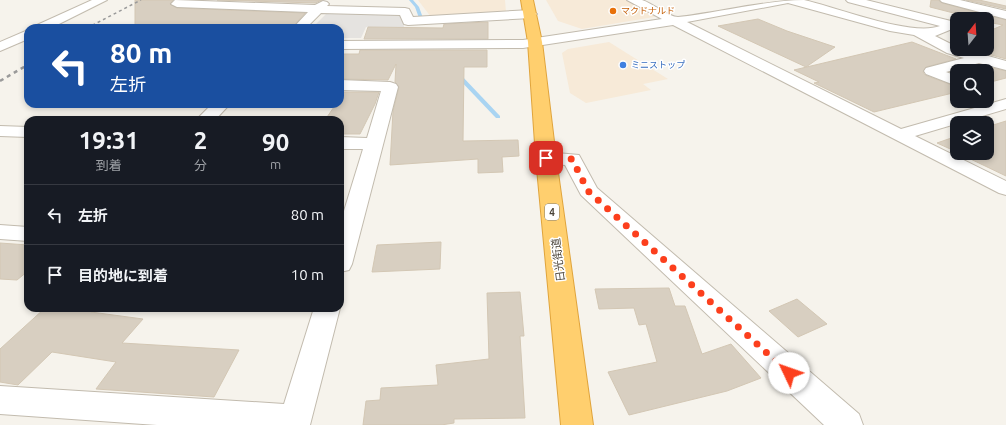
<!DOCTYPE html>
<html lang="ja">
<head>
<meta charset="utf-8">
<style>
	:root { --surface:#171b24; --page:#242831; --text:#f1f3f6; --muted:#9ea1a6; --line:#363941 }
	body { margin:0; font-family:Ubuntu,"Noto Sans JP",sans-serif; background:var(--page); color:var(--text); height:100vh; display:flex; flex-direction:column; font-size:15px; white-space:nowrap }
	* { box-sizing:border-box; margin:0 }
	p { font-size:13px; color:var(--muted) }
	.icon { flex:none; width:22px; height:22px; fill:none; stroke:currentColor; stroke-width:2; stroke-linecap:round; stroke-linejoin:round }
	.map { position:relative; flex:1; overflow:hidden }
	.drawer { position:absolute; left:24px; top:116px; width:320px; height:196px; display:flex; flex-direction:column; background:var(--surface); border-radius:12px; box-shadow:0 2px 6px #0003 }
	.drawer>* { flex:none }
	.banner { position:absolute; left:24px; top:24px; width:320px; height:84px; border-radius:12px; box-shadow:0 2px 6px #0003; background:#1a4fa0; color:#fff; overflow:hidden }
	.needle { width:26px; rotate:17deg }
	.fabs { position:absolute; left:950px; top:12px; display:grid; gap:8px }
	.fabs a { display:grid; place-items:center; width:44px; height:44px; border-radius:8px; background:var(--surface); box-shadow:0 2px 6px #0003; font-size:20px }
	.pin { position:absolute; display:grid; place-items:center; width:34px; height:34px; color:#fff; margin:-17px; border-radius:8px; box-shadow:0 2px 6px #0006 }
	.me { position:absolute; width:44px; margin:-22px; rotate:312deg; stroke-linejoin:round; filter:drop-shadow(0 0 3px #0008) }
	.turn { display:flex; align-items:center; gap:14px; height:84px; padding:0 20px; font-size:18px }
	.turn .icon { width:52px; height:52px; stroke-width:2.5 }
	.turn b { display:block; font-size:28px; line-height:34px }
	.eta { display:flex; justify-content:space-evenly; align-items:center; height:68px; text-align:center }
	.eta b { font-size:24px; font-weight:700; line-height:28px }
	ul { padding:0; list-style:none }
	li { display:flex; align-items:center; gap:12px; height:60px; padding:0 20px; border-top:1px solid var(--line) }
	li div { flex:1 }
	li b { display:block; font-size:15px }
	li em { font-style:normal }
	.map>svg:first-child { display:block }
	.commercial { fill:#f7ead8 }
	.parking { fill:#e5e3e0 }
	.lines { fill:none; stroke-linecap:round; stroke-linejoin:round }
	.stream { fill:#a9d4f2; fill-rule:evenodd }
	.building { fill:#d8cfc1; stroke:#d3c7b4 }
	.minor-casing { stroke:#c2bbae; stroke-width:2 }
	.highway-casing { stroke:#e0a43c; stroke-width:2 }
	.minor { fill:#fff; fill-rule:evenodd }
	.highway { fill:#ffcf6e; fill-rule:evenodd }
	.rail-far1 { stroke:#9a9a9a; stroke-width:1.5; stroke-dasharray:3 3; stroke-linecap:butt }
	.rail { stroke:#9a9a9a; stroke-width:2.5; stroke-dasharray:4 4; stroke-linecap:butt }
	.route { stroke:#fc3f1d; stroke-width:7; stroke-dasharray:0 12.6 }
	.food-dot { fill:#e8710a; stroke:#fff; stroke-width:1.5 }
	.shop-dot { fill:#3f7fe0; stroke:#fff; stroke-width:1.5 }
	.labels { text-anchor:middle; stroke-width:3; stroke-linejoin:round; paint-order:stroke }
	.far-food-label { font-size:9px; fill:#c56008; stroke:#fff; text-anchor:start }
	.far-shop-label { font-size:9px; fill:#366cbe; stroke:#fff; text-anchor:start }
	.shield { fill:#fff; stroke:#817c74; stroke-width:1 }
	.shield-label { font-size:10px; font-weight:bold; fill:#4b4439 }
	.street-label { font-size:11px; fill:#4b4439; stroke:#fff }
</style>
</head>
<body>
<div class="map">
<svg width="1006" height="425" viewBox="0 0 1006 425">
	<rect width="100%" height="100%" fill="#f6f3ec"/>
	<!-- commercial -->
	<g class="commercial">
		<path d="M418,0H505L506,12L431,17Z"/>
		<path d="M546,0H628L660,16L582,29L558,21Z"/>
		<path d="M609,42L668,79L643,84L651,90L586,103L570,93L562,53L568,49Z"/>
	</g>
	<!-- parking -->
	<path class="parking" d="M332,12L397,14L403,16L404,27H366L361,38H340V28H312L326,14Z"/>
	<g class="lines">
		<!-- stream -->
		<g class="stream">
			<path d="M409,0H413L419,7L423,18H419L415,7Z"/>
			<path d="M458,73L460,74L500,116V118H496L456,76V74Z"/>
		</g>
	</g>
	<!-- building -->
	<g class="building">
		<path d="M135,0H173L170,4L177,8L305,13L292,28H135Z"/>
		<path d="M217,0H322L315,3Z"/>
		<path d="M931,0H938L942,3L1006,20V59L984,53L987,52V32L1003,25L987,22V19H977L930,7Z"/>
		<path d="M966,0H979L1006,6V9Z"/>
		<path d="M758,19L787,31L835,47L806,67L718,26Z"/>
		<path d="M488,22V39H364L368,27L443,28L444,24Z"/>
		<path d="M912,42L956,59L926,67L923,72L925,75L957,87V92L874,112L814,83L819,82L794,70Z"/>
		<path d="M360,50H487V67H464L463,141L518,140L519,156L502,157L503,172L478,173V159L390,165L393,111L399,87L395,82L396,64L388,80L340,79V54H359Z"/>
		<path d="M979,65L1006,71V78L987,83V71H957V74L951,72Z"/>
		<path d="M340,92H379L375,104L360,134H340V120H325L336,104H340Z"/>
		<path d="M1006,121V176L958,153H987V127Z"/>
		<path d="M957,136V152L937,143Z"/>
		<path d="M441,242L440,269L372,272L377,245Z"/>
		<path d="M0,243L28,245V271L17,280L0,279Z"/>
		<path d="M669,288L675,306H685L702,354L731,344L761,378L727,391L629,415L608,372L657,362L646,324L639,325L634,308L599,309L595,289Z"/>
		<path d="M520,292L524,336H520L525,418L454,419V423L441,425H363L366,401L380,400L381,388L438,385L436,365L489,359L487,293Z"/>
		<path d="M797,299L827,324L798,337L769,311Z"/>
		<path d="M45,308H95L91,312L143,319L122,343L239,350L214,397L96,389L116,362L52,352L18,385L0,382V349Z"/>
	</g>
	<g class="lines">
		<!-- minor casing -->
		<g class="minor-casing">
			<g id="minor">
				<path d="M92,0H107L51,28H35L37,25Z"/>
				<path d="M175,0L315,5L323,1L327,2L329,4L327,6L405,8L409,9L413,17L531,10L537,14L531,18L408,25L404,24L400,15L321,13L306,28H293L308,12L177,7L171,4Z"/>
				<path d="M627,0C632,0 638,0 642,0C652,3 669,17 678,17C716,13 767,0 804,0C836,7 911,37 940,26L848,2L846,0H866L951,21L957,19V27L935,36L957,47V49H963L1006,61V70L979,63L946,72L957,76V86L926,74L924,71L926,68L964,58L947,53L914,35L890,31L788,3L687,22L901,129L1006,99V109L915,136L1006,181V195L999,193L673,25L523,48L340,49V41L523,40L662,19Z"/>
				<path d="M940,0H960L1006,11V19L942,2Z"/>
				<path d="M28,30V39L0,51V42Z"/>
				<path d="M340,80L390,82L396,84L398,87L352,264L349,270L340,272V224L363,149H340V137L367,138L381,91L340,90Z"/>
				<path d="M212,104H230L215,120H196Z"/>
				<path d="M0,126L28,127V137L0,136Z"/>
				<path d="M546,152L579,155L597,188L859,414L863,425H824L581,195L565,165L539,162L536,158L539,154Z"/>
				<path d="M0,225L28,227V241L0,239Z"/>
				<path d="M340,307V308L310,425H157L0,414V386L284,404L314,308Z"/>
			</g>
		</g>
		<!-- highway casing -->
		<g class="highway-casing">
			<path id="highway" d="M521,0H533L542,42L556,158L593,425H561L536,158L528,42Z"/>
		</g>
		<!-- minor -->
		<use href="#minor" class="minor"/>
		<!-- highway -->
		<use href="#highway" class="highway"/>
		<!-- rail-far1 -->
		<g class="rail-far1">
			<path d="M87,28L141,0"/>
			<path d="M22,68L28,65"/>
		</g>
		<!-- rail -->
		<path class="rail" d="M0,81L24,67"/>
	</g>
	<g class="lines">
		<!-- route -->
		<path class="route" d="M546,158L572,159L588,191L789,373"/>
	</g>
	<!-- markers -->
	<circle class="food-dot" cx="613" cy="11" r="4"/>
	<circle class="shop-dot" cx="623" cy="65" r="4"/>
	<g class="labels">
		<!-- far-food labels -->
		<g class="far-food-label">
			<text x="621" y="14">マクドナルド</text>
		</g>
		<!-- far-shop labels -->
		<g class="far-shop-label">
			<text x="631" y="68">ミニストップ</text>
		</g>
		<!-- shield labels -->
		<rect class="shield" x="545" y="204" width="14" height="16" rx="3"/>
		<g class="shield-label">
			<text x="552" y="216">4</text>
		</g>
		<!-- street labels -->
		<g class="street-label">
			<text transform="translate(558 260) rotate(-97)" y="4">日光街道</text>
		</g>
	</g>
</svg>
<div class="fabs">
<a><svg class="needle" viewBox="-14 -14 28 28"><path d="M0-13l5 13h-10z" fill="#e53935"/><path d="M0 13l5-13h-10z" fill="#9ea1a6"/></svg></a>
<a><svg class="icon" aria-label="search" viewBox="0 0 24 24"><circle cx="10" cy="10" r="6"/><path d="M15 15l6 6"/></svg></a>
<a><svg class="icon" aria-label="layers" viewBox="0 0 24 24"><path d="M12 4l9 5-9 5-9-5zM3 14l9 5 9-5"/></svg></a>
</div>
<div class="pin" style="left:546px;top:158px;background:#d93025"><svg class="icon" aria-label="arrive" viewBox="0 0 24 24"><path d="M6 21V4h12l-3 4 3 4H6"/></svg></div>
<svg class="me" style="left:789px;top:373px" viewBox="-20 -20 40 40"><circle r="19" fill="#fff"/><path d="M0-13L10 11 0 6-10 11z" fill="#fc3f1d"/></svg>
<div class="banner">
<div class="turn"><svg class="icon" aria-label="left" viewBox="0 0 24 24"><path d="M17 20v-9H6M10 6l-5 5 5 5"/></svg><div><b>80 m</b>左折</div></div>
</div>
<section class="drawer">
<div class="eta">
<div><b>19:31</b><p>到着</p></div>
<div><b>2</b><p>分</p></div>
<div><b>90</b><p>m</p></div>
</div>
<ul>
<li><svg class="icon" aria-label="left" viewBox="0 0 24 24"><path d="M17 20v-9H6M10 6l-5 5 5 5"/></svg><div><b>左折</b></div><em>80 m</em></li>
<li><svg class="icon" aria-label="arrive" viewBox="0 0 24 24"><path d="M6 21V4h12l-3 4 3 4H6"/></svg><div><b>目的地に到着</b></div><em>10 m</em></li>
</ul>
</section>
</div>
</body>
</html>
